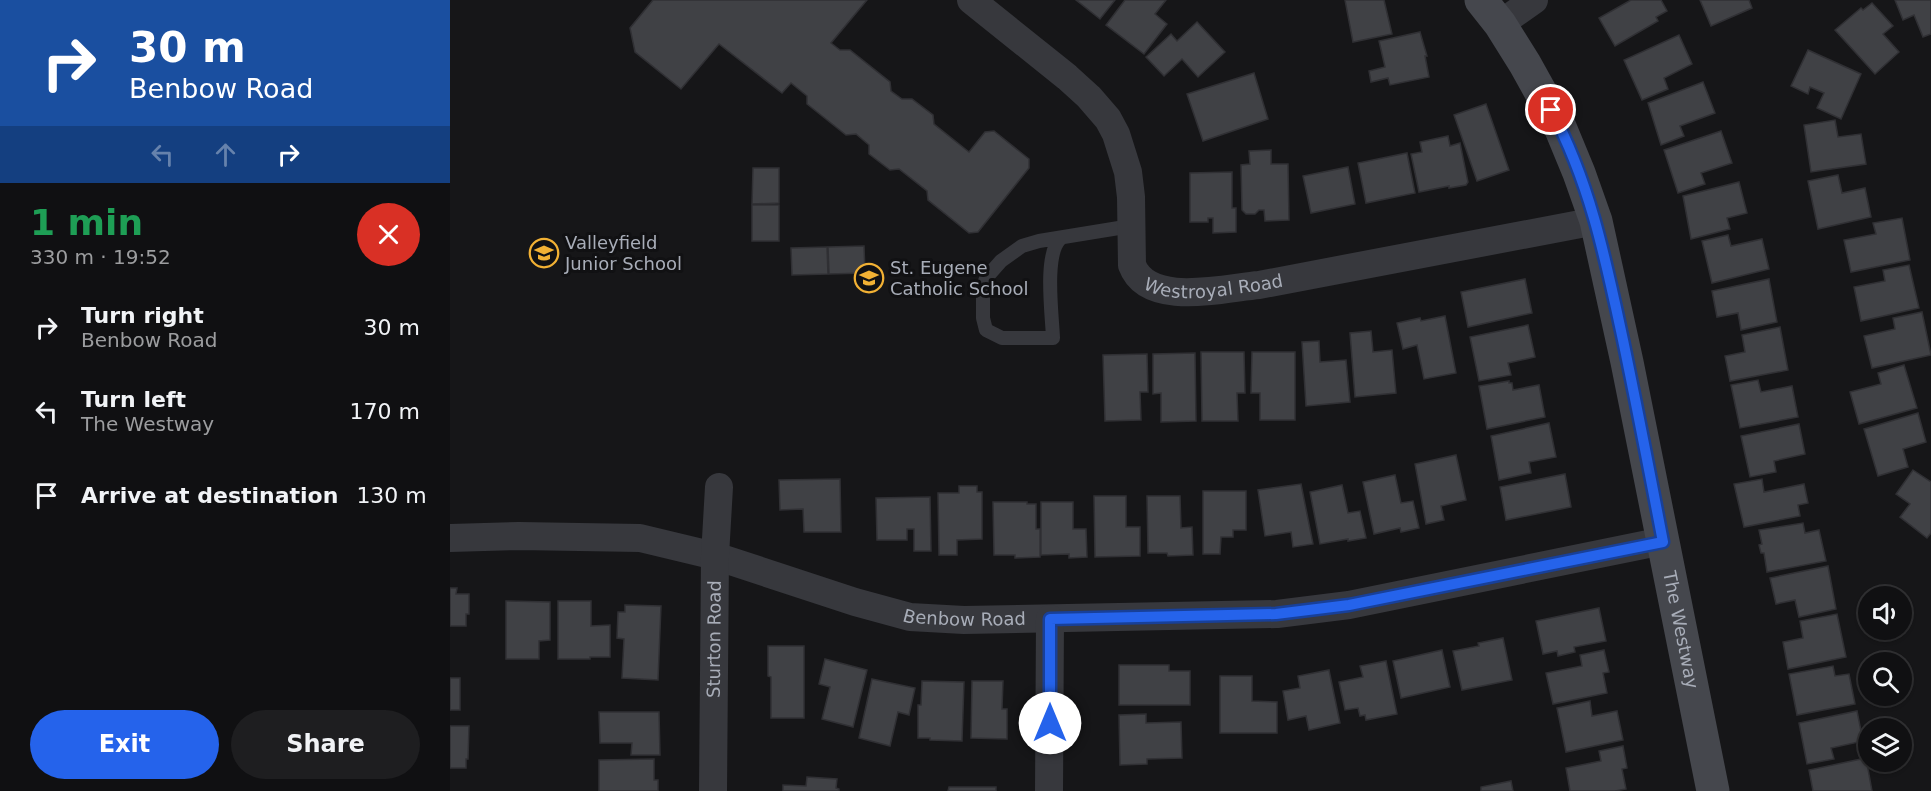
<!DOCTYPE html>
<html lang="en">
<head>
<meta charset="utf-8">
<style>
	:root { --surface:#101012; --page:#1e1e20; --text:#f1f3f6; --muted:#9c9d9f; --line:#303032; --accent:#2563eb }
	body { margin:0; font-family:"DejaVu Sans",sans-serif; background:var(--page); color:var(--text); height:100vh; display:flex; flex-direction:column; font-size:22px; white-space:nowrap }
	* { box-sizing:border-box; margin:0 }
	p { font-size:20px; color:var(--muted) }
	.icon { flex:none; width:33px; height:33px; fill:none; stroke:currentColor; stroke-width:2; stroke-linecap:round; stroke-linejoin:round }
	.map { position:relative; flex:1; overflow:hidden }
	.sheet { display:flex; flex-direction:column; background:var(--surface); width:450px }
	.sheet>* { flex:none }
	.top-card { background:#1a4fa0; color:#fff; overflow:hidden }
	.buttons { position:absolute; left:1408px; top:586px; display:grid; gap:12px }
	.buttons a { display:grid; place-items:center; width:54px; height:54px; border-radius:50%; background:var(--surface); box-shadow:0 2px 4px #0004,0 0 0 2px var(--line); font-size:30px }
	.pin { position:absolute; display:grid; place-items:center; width:51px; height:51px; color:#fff; margin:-26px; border:3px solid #fff; border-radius:50%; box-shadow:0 2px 6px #0007 }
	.me { position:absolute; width:66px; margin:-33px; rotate:0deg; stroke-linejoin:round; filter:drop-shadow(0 0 4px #0008) }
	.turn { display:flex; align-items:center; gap:21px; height:126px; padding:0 30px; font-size:27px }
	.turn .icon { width:78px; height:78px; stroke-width:2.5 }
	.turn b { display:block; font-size:42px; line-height:51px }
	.lanes { display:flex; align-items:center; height:57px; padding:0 30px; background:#0003; justify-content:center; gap:30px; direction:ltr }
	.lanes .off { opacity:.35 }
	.round { display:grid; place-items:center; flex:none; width:63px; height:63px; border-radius:32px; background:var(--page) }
	.summary { display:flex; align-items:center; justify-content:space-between; height:102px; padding:0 30px }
	h1 { font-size:36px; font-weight:700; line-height:45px; color:#1e9e55 }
	.button { display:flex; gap:12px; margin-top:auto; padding:12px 30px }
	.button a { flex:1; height:69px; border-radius:36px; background:var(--accent); color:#fff; font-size:24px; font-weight:700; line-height:69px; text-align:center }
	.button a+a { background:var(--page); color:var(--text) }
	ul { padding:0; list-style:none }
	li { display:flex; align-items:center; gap:18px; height:84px; padding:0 30px }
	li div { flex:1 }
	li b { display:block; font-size:22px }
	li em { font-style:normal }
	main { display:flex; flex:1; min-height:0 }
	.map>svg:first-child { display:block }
	.building { fill:#404145; stroke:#303034; stroke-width:1.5 }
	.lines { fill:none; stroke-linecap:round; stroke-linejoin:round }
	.lane { stroke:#37383d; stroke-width:14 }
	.street { stroke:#37383d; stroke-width:28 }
	.secondary { stroke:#45474d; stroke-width:33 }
	.route-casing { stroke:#184099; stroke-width:15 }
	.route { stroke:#2563eb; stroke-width:10 }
	.labels { text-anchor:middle; stroke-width:6; stroke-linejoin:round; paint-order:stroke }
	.poi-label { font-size:18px; fill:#a8adb8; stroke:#111113; text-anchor:start }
	.street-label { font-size:18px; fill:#a8adb8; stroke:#111113 }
</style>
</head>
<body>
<main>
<section class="sheet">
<div class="top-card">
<div class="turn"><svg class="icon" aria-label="right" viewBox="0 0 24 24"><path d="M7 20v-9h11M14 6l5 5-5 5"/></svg><div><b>30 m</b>Benbow Road</div></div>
<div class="lanes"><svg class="icon off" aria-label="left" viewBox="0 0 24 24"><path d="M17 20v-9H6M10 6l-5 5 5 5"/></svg><svg class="icon off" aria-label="ahead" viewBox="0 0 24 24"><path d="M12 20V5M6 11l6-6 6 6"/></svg><svg class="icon" aria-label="right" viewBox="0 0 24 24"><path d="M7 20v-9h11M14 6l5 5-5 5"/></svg></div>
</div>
<div class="summary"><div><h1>1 min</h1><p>330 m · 19:52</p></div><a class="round" style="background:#d93025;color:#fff"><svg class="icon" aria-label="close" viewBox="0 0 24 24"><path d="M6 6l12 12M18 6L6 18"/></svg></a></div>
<ul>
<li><svg class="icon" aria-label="right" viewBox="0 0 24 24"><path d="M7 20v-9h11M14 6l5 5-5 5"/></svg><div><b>Turn right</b><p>Benbow Road</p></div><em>30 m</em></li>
<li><svg class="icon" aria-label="left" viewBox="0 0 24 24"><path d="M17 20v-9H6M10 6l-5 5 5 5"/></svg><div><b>Turn left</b><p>The Westway</p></div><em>170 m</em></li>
<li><svg class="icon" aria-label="arrive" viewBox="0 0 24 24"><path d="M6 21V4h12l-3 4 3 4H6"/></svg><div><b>Arrive at destination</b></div><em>130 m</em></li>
</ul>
<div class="button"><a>Exit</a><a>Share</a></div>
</section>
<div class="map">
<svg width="1481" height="791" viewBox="0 0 1481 791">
	<rect width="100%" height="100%" fill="#161618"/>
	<!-- building -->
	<g class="building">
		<path d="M203,0H417L381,43L390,50H400L440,82L441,91L452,99H462L483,115L484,124L519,152L535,132L544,131L579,159V168L528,232L519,233L478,200L477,191L449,169L440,170L419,154V145L406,134L396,135L357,104V96L341,83L332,93L269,44L231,89L185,52L180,28Z"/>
		<path d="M626,0H665L650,19Z"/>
		<path d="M675,0H716L705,14L717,24L694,54L656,25Z"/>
		<path d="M895,0H934L942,34L903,42Z"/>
		<path d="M1181,0H1211L1217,11L1206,17L1208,21L1165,46L1149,18Z"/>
		<path d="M1250,0H1299L1302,8L1261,26Z"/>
		<path d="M1445,0H1481V34L1473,37L1464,15L1453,20Z"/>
		<path d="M1422,3L1443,26L1433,34L1449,52L1425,74L1385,30L1411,8L1413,10Z"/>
		<path d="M747,22L775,52L748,77L732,59L714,76L696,57L721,34L727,41Z"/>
		<path d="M970,32L977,56H975L979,77L940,85L938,78L921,82L919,71L935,67L929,41Z"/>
		<path d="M1229,35L1242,64L1214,78L1218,89L1192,100L1174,60Z"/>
		<path d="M1358,50L1411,74L1391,119L1367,108L1374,93L1360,87L1358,94L1341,86Z"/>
		<path d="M804,73L818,119L753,141L737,94Z"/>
		<path d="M1253,82L1265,113L1230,126L1234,136L1211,145L1198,103Z"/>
		<path d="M1036,104L1059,170L1027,181L1004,115Z"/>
		<path d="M1385,120L1388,137L1411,134L1416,164L1361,172L1354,125Z"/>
		<path d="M1271,131L1282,163L1251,173L1255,184L1228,193L1214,150Z"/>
		<path d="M998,136L1000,146L1010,143L1018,182L1016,185L999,188V186L969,192L961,154L972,152L970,142Z"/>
		<path d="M821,150V164H838L839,220L815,221L814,210H809L805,214H796L792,210L791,165L800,164L799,151Z"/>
		<path d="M957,153L965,193L916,203L908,163Z"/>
		<path d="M898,167L905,204L861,213L853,176Z"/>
		<path d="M303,168H329V203L302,204Z"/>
		<path d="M782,172V208H786V232L763,233V218H758V222H740V173Z"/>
		<path d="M1388,175L1392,193L1415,188L1421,217L1368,229L1358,181Z"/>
		<path d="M1289,182L1297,213L1277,218L1280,229L1241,239L1233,196Z"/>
		<rect x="302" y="205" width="27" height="36"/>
		<path d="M1452,218L1460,260L1401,272L1394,240L1426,234L1423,223Z"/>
		<path d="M1278,235L1281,246L1312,239L1319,269L1262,283L1252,241Z"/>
		<path d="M414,246L415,273L379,274L378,247Z"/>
		<path d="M377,247L378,274L342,275L341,248Z"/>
		<path d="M1459,265L1469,308L1411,321L1404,287L1435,281L1433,270Z"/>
		<path d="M1075,279L1082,313L1018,327L1011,292Z"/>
		<path d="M1319,279L1327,322L1291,330L1288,313L1267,317L1262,291Z"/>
		<path d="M1472,312L1481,355L1422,368L1414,336L1445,329L1443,318Z"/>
		<path d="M995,316L1006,373L974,379L967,345L953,349L947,323L970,318L971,321Z"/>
		<path d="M1078,325L1085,357L1058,363L1061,375L1029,381L1020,337Z"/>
		<path d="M1330,327L1338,370L1280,381L1275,356L1295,352L1292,335Z"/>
		<path d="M921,331L923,352L942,350L946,393L905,397L900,333Z"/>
		<path d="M869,341L870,362L896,360L900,402L856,406L852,342Z"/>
		<path d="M751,352H794L795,393H787L788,421H752Z"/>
		<path d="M802,352H845V420H810V393H801Z"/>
		<path d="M745,353L746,421L711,422V393L703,394V354Z"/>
		<path d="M697,354L698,392H690L691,420L655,421L653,355Z"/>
		<path d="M1454,365L1467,408L1409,424L1400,392L1431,384L1428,373Z"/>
		<path d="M1308,380L1311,392L1342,386L1348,417L1290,428L1281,385Z"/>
		<path d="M1059,381V383H1062L1063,390L1089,385L1095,417L1037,429L1029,386Z"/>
		<path d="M1468,413L1476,442L1453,449L1458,467L1428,476L1414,429Z"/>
		<path d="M1099,423L1106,457L1079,462L1081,473L1049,480L1041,436Z"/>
		<path d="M1349,424L1355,454L1324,461L1326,472L1300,477L1291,436Z"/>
		<path d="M1006,455L1016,500L991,506L994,520L976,524L965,464Z"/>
		<path d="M1463,470L1481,482V533L1477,538L1450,517L1460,504L1446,494Z"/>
		<path d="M1115,474L1121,507L1056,520L1050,487Z"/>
		<path d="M945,475L951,503L963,501L969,528L951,532L950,528L924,534L913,482Z"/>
		<path d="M390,479L391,532H354L353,509L330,510L329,480Z"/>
		<path d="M1312,479L1314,492L1354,484L1358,503L1348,505L1350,516L1294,527L1284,484Z"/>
		<path d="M851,484L863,544L843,547L841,532L815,536L808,490Z"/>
		<path d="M892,485L898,513L910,511L916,538L898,541V539L870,544L860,492Z"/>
		<path d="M509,486H527V492H532V539L507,540V555H489L488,493H509Z"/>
		<path d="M753,491H796V530H783V537H771L770,554H753Z"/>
		<path d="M644,496H676V527H690V556L645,557Z"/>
		<path d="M697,496H730L731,528L742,527L743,555L718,556L717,553H698Z"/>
		<path d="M480,497L481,551H464V529H457V540H427L426,498Z"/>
		<path d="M543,502H577V504H586V529H590V557L565,558V555H544Z"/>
		<path d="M591,502H623V529H636L637,557L619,558V554L591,555Z"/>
		<path d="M1353,523L1355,533L1369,530L1376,561L1317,572L1314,553H1311L1309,545L1312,544L1309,530Z"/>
		<path d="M1378,566L1386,609L1349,617L1345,600L1326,604L1320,578Z"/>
		<path d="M0,588H7L6,594H19V614H16V626H0Z"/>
		<path d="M56,601L100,602V640L89,641V659H56Z"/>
		<path d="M108,601H141V626L160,625V657H140V659H108Z"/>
		<path d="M175,605L211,606L208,680L172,678L174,639L167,638L168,612H175Z"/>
		<path d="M1149,608L1156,641L1124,647L1125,652L1108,656L1107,651L1093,654L1086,621Z"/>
		<path d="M1387,614L1396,657L1338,669L1333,642L1353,638L1350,621Z"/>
		<path d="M1053,638L1062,680L1012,690L1003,651L1029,646L1028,643Z"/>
		<path d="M318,646H354V718H321V677L318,676Z"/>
		<path d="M992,650L1000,687L951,698L943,661Z"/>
		<path d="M1154,650L1159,672L1153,673L1157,693L1103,704L1096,673L1132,666L1130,655Z"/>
		<path d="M375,659L417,670L403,727L372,719L380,687L369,684Z"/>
		<path d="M936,661L947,714L916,720L915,715L910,716L908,708L895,710L889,682L913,677L910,666Z"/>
		<path d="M669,665H719V671H740V705H669Z"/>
		<path d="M1383,666L1385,676L1399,674L1405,704L1347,715L1339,674Z"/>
		<path d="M879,670L890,723L859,730L856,716L838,720L833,691L850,688L848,676Z"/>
		<path d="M770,676H802V701L827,702V733H770Z"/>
		<rect x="0" y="678" width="10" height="32"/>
		<path d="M422,679L465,688L459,715L448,712L440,746L409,738Z"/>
		<path d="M472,681L514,682L512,741L480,740V738H468V705H471Z"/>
		<path d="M522,681H553L552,709H557V739L521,738Z"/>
		<path d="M1140,701L1142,716L1167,711L1173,740L1116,752L1107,708Z"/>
		<path d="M1407,711L1413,741L1381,748L1384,759L1357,764L1349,723Z"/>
		<path d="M149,712H209L210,755H181L182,743H150Z"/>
		<path d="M696,714V723L731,722L732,758L697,759V764L670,765L669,715Z"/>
		<path d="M0,726H19L18,759H16V768H0Z"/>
		<path d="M1173,746L1177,768L1172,769L1176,789L1165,791H1120L1116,768L1151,761L1149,751Z"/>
		<path d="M1416,758L1422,791H1363L1359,770Z"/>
		<path d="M204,759V780H208V791H149V760Z"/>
		<path d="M357,777L387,779L386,788L389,789V791H333V785L356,786Z"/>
		<path d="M1061,781L1063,791H1031V787Z"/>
		<path d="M499,787H546V791H498Z"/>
	</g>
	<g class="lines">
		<!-- lane -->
		<path class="lane" d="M610,239C594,255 602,314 603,338H552L536,330L533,318V288L536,278L551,261L572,246L589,241L681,226"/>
		<!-- street -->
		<g class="street">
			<path id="s1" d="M521,0L617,77L639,97L658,119L666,134L678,172L681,197L682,265C698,308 774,288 809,285L1146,221"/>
			<path d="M1050,24L1084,0"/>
			<path id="s2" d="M0,538L69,536L190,538L265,556L405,602L460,617L514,620L827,614L899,605L1213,541"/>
			<path id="s3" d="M263,791L265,556L269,487"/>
			<path d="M599,791L600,619"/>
		</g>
		<!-- secondary -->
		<path class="secondary" id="s4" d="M1031,0L1050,24L1075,64L1110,127L1129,173L1146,221L1177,362L1263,791"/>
	</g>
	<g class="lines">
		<!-- route casing -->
		<g class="route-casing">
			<path id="route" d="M600,723V619L826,614L899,605L1213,542C1200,474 1187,407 1173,340C1156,261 1140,182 1101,110"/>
		</g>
		<!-- route -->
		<use href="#route" class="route"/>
	</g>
	<!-- icons -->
	<defs>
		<g id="school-ring" transform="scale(1.5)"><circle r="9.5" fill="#111113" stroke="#f2b134" stroke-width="1.5"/><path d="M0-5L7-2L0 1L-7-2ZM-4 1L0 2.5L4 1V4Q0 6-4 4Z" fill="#f2b134"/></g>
	</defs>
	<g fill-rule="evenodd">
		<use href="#school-ring" x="94" y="253"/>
		<use href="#school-ring" x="419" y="278"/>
	</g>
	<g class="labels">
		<!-- poi labels -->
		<g class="poi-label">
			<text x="115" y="249">Valleyfield<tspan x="115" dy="21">Junior School</tspan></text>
			<text x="440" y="274">St. Eugene<tspan x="440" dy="21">Catholic School</tspan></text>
		</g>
		<!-- street labels -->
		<g class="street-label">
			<text dy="6" stroke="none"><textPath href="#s1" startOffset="424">Westroyal Road</textPath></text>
			<text dy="6" stroke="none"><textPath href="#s2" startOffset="526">Benbow Road</textPath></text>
			<text dy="6" stroke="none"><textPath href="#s4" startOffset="668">The Westway</textPath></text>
			<text dy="6" stroke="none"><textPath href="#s3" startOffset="152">Sturton Road</textPath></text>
		</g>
	</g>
</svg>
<div class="buttons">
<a><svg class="icon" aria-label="sound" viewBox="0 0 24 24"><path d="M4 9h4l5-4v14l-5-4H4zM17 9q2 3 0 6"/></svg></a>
<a><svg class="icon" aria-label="search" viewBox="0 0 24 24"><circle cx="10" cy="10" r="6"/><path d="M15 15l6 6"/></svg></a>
<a><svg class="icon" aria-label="layers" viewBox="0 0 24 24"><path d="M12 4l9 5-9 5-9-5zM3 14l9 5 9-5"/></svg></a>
</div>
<div class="pin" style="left:1101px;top:110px;background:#d93025"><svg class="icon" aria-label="arrive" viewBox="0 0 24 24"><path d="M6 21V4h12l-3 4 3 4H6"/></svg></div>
<svg class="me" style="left:600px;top:723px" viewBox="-20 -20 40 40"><circle r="19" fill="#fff"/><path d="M0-13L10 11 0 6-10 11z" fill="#2563eb"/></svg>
</div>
</main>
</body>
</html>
